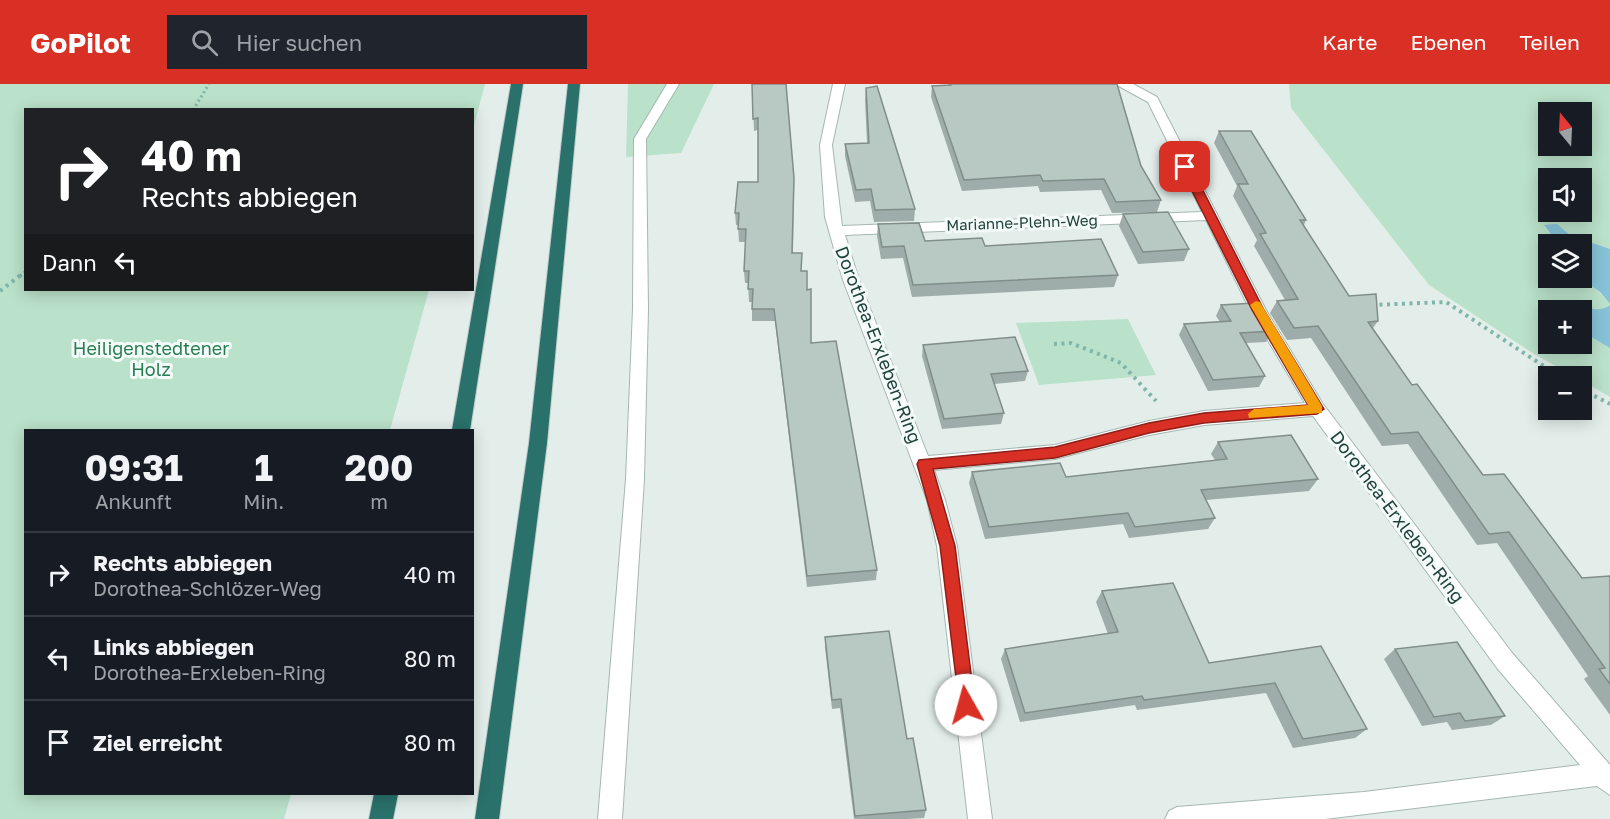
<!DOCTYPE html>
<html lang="de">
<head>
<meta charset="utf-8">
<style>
	:root { --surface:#171b24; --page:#20242c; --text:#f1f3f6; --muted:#9ea1a6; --line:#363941; --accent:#d93025 }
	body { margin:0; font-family:"Golos Text",sans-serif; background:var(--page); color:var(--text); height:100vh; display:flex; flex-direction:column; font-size:22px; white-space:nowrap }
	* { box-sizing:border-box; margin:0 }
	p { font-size:20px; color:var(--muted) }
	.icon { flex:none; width:33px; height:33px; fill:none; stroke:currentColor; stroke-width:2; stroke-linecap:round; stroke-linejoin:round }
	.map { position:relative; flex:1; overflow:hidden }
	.details { position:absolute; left:24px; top:345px; width:450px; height:366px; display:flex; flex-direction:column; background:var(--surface); border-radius:0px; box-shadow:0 3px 15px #0003 }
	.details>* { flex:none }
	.hud { position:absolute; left:24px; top:24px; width:450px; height:183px; border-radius:0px; box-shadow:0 3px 15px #0003; background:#202124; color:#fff; overflow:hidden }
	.needle { width:39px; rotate:342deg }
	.fabs { position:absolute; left:1538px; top:18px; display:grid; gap:12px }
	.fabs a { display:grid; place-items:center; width:54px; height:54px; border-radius:0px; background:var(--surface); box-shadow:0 3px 15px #0003; font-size:30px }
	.pin { position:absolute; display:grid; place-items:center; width:51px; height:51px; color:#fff; margin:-26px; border-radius:12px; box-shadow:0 3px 9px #0006 }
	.me { position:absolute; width:66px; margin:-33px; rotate:353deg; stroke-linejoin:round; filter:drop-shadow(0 0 4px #0008) }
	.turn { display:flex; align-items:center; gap:21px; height:126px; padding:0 18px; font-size:27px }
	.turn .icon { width:78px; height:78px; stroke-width:2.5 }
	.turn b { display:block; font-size:42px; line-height:51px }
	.then { display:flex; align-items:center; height:57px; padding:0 18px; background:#0003; gap:12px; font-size:22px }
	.eta { display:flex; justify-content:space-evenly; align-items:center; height:102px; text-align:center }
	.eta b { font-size:36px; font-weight:700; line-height:42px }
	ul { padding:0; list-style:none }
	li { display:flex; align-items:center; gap:18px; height:84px; padding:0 18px; border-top:2px solid var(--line) }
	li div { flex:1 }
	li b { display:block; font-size:22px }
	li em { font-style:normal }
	header { display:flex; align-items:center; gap:36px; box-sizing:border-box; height:84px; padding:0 30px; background:var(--accent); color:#fff }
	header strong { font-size:28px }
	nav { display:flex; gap:33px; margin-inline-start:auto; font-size:21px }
	.search { width:420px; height:54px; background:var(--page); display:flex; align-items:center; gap:15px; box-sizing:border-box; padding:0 21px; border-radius:0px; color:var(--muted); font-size:22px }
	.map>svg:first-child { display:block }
	.green { fill:#bae1c9; fill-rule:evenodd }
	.water { fill:#86c3d8 }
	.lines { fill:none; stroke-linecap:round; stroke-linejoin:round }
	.minor-casing { stroke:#a5b7b2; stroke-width:2 }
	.highway-casing { stroke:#c1cac8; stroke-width:2 }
	.path-far1 { stroke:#80b5aa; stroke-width:3; stroke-dasharray:2 3; stroke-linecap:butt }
	.path { stroke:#80b5aa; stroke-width:4; stroke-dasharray:3 4.5; stroke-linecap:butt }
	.minor { fill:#fff; fill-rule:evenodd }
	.highway { fill:#29716a; fill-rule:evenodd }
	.wall { fill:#9eada9 }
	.building { fill:#b8c9c4; stroke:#818d89; stroke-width:1.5 }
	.route { fill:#d93025; stroke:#8d1f18; stroke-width:1.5 }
	.slow { fill:#f59e0b }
	.labels { text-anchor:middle; stroke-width:6; stroke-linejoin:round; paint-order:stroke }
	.far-street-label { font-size:15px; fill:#20423c; stroke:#f4faf8 }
	.street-label { font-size:18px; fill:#20423c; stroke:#f4faf8 }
	.park-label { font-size:18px; fill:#267d51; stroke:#f4faf8 }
</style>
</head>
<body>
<header>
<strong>GoPilot</strong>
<div class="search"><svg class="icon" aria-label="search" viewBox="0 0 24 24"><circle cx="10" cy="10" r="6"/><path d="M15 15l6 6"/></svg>Hier suchen</div>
<nav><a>Karte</a><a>Ebenen</a><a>Teilen</a></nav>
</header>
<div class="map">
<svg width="1610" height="735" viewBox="0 0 1610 735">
	<rect width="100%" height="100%" fill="#e3eeea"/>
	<!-- green -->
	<g class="green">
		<path d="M0,0H485L473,45L472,26H26V206H429L390,346H26V710H291L284,735H0Z"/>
		<path d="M628,0H714L681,69L626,73Z"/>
		<path d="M1289,0H1610V165L1570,151L1557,140L1544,142L1558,160H1548V194C1580,194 1588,194 1610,220L1604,226H1593L1577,220L1566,226H1548V260H1581V247L1610,264V313L1581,296V292H1574L1534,270L1429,201L1291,24ZM1548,28H1581V62H1548ZM1548,94H1581V128H1548Z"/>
		<path d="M1128,235L1156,291L1039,301L1016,239Z"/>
	</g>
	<!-- water -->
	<g class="water">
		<path d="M1557,140L1570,151L1610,165V220L1600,208L1580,194L1581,160H1558L1544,141Z"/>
		<path d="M1577,220C1589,224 1599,229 1610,221V264L1581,247V226H1566Z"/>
	</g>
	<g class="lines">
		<!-- minor casing -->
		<g class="minor-casing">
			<g id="minor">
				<path d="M667,0H679L646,55L648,225L644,395L622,735H598L626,395L633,225L634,55Z"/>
				<path d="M833,0H845L832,61L842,142L1202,128L1148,18L1115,0H1133L1157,13L1266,226L1323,320L1513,570L1610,681V711L1597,702L1325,735H1165L1169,727L1177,723L1364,708L1580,681L1497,584L1313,332L1204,341L1149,351L1055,375L934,386L945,416L957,462L992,735H968L937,462L927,416L843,196L825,133L820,61ZM1206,136L1250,226L1305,319L1204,327L1149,337L1055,361L928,372L859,196L845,151Z"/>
			</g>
		</g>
		<!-- highway casing -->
		<g class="highway-casing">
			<g id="highway">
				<path d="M511,0H523L470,346H452Z"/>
				<path d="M568,0H580L547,359L499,735H475L529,359Z"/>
				<path d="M374,710H398L393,735H369Z"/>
			</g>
		</g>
		<!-- path-far1 -->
		<g class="path-far1">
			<path d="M193,26L209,0"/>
			<path d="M20,192L26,187"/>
		</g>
		<!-- path -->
		<g class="path">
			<path d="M0,207L22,190"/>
			<path d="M1372,221L1446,218L1559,292"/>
			<path d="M1054,260L1071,259L1121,279L1156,317"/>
			<path d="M1581,305L1610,320"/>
		</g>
		<!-- minor -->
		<use href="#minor" class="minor"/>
		<!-- highway -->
		<use href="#highway" class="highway"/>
	</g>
	<!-- wall -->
	<g class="wall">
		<path d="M752,0L794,94L793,169L802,187L807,206L811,259L877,486L876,496L807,503L775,237H752V218H749L748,199H745L744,187L746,158H739L738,141H736L735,129L758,98V46L754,47Z"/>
		<path d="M948,0H1117L1141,82L1161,116L1157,128L1112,129L1101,106L1040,108L1038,102L962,107L931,13L932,2L948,1Z"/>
		<path d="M866,4L915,125L914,137L874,138L870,117L855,118L845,72V60L867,59L865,16Z"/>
		<path d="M1219,47L1306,136L1304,141L1349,212L1378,237L1373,244L1412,301L1483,391L1582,494L1610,492V631L1584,595L1588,592L1497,459L1477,461L1408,360L1382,362L1311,254L1287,256L1270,229L1277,217L1285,216L1254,162L1257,156L1233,112L1237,102L1214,59Z"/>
		<path d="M1123,130L1189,165L1184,177L1138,180L1119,142Z"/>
		<path d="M878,140L925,157L985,162L1118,191L1114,203L912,213L903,174L881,175L877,152Z"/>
		<path d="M1221,221L1272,247L1266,258L1246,259L1265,292L1259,303L1208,307L1179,251L1184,240L1220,238L1216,232Z"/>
		<path d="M923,261L1028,287L1025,297L994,300L1004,329L1001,340L942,345L922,272Z"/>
		<path d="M1218,358L1318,395L1309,407L1206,416L1215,434L1208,445L1129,454L1123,440L985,455L969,399L972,388L1066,393L1215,376L1211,370Z"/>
		<path d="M1102,507L1209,579L1321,562L1367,645L1355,654L1293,664L1266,609L1137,626L1135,621L1020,638L1001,575L1005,565L1108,550L1096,518Z"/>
		<path d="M825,553L907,655L926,726L924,734L908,735H854L840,624L832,625L825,563Z"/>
		<path d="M1395,565L1505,632L1491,641L1452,646L1447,638L1422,642L1384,575Z"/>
	</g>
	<!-- building -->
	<g class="building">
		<path d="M752,0H786L794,94L792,169H802L801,187H807V206L811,205V259L836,257L877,486L807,492L774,225H752L753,205H748L749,187H744L746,145H738L739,129H735L738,98H758V34L753,35Z"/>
		<path d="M951,0H1117L1141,82L1161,116L1116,118L1104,95L1043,97L1040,91L964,96L932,2L951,1Z"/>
		<path d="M877,2L915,125L875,126L871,105L856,106L845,60L869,59L866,4Z"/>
		<path d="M1219,47H1251L1306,136H1300L1349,212L1376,210L1378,237L1368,238L1412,301L1417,300L1483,391L1504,390L1582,494L1610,492V600L1599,585L1605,584L1509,448L1489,450L1418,348L1391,350L1318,242L1294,244L1277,217L1298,215L1260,150L1266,149L1238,100H1248Z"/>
		<path d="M1168,128L1189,165L1143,168L1123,130Z"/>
		<path d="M919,139L925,157L982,154L985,162L1101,155L1118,191L913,201L904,162L882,163L878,140Z"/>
		<path d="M1255,219L1272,247L1240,249L1265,292L1213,296L1184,240L1231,237L1221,221Z"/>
		<path d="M1015,253L1028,287L991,290L1004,329L944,335L923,261Z"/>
		<path d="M1291,351L1318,395L1201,406L1215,434L1135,443L1128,429L989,443L972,388L1060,379L1066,393L1227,375L1218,358Z"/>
		<path d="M1173,499L1209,579L1321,562L1367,645L1303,655L1275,599L1144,616L1142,612L1025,629L1005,565L1118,548L1102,507Z"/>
		<path d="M889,547L907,655L913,654L926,726L855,732L841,615L832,616L825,553Z"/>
		<path d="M1457,558L1505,632L1465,637L1460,629L1434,633L1395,565Z"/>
	</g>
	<!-- route -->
	<path class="route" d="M1185,80L1191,83L1264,226L1324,325L1317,330L1204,339L1149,349L1055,374L933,385L955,462L975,621L972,627L966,629L960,627L940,462L917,380L919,376L1055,363L1149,339L1204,329L1308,321L1252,226L1180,83Z"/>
	<!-- slow -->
	<path class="slow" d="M1256,217L1260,218L1322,322V329L1249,334L1248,330L1254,325L1308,321L1250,221Z"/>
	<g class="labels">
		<!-- far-street labels -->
		<g class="far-street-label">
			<text transform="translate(1022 139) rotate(-2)" y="5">Marianne-Plehn-Weg</text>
		</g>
		<!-- street labels -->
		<g class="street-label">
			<text transform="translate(878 261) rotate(69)" y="6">Dorothea-Erxleben-Ring</text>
			<text transform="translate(1397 433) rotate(53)" y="6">Dorothea-Erxleben-Ring</text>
		</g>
		<!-- park labels -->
		<g class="park-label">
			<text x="151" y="271">Heiligenstedtener<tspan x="151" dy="21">Holz</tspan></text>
		</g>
	</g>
</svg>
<div class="fabs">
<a><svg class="needle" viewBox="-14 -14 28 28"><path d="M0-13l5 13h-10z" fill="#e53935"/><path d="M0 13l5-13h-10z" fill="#9ea1a6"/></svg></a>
<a><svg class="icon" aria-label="sound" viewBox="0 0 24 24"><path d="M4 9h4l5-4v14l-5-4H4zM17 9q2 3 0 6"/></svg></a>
<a><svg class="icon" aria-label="layers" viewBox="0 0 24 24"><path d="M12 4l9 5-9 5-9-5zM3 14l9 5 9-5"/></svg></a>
<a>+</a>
<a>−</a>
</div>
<div class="pin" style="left:1185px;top:83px;background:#d93025"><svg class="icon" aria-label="arrive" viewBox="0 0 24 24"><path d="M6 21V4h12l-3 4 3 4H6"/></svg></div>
<svg class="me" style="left:966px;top:621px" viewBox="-20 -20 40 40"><circle r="19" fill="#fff"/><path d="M0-13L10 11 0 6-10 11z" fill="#d93025"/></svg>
<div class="hud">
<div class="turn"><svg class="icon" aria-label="right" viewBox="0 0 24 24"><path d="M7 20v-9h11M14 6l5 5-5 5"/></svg><div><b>40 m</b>Rechts abbiegen</div></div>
<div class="then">Dann<svg class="icon" aria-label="left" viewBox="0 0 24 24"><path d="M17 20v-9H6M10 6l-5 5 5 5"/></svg></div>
</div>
<section class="details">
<div class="eta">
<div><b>09:31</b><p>Ankunft</p></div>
<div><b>1</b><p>Min.</p></div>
<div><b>200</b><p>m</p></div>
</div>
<ul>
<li><svg class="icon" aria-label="right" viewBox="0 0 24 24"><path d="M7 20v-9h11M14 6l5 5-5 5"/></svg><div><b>Rechts abbiegen</b><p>Dorothea-Schlözer-Weg</p></div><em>40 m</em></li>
<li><svg class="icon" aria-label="left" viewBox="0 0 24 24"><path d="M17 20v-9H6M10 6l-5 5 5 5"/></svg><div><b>Links abbiegen</b><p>Dorothea-Erxleben-Ring</p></div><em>80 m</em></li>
<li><svg class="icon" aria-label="arrive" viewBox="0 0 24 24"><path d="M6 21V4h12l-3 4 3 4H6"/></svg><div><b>Ziel erreicht</b></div><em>80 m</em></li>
</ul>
</section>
</div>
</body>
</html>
